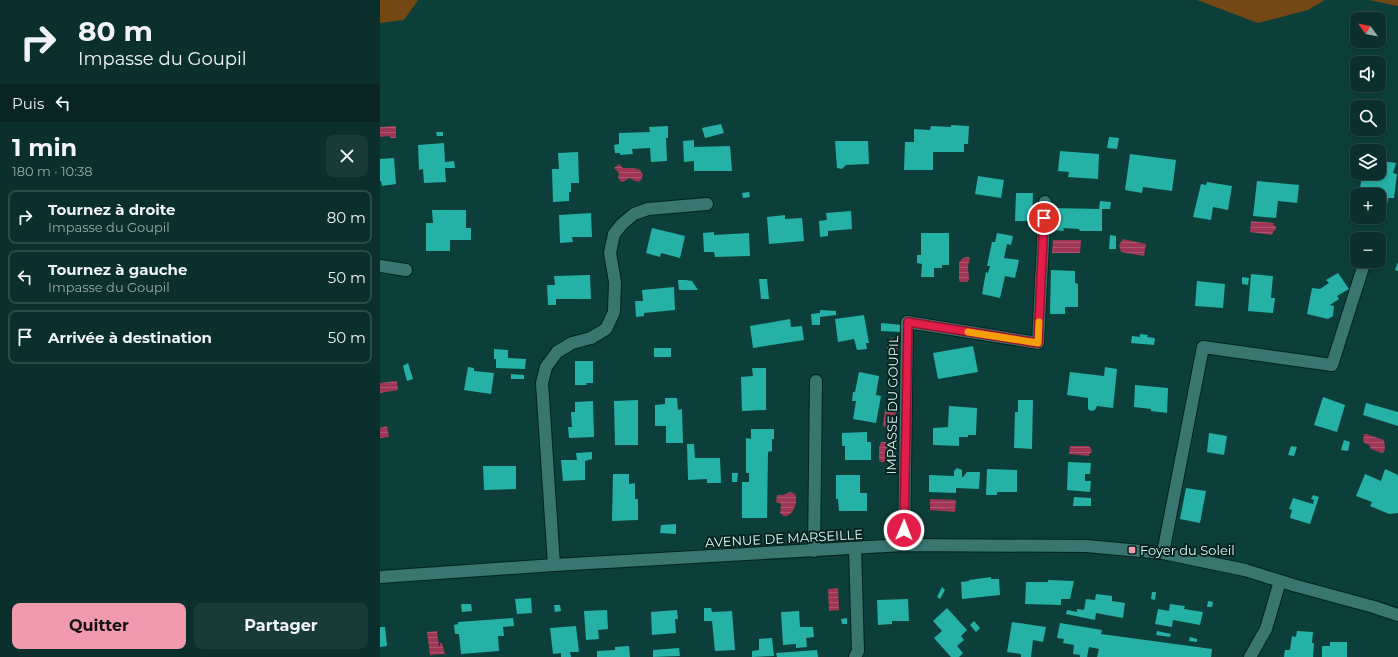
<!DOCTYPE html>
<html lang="fr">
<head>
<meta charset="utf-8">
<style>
	:root { --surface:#0a2f2c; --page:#183b38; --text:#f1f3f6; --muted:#99a9a9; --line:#2a4a48; --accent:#f29aad }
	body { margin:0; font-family:Montserrat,sans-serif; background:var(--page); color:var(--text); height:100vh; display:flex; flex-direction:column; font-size:15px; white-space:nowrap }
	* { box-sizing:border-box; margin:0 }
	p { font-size:13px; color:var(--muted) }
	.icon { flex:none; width:22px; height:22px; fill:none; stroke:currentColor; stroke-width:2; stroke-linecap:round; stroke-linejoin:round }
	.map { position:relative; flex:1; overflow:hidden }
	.side { display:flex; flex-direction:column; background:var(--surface); width:380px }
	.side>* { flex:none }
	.guide { background:#0a2f2c; color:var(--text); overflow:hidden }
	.needle { width:26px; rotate:303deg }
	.controls { position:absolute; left:970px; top:12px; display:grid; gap:8px }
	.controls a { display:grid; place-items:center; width:36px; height:36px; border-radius:8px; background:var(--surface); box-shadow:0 2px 6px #0003,0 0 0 1px var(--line); font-size:20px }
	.pin { position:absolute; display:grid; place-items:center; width:34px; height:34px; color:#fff; margin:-17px; border:2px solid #fff; border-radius:50%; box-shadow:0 1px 4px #0007 }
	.me { position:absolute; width:44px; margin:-22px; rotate:1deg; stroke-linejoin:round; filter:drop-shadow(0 0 3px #0008) }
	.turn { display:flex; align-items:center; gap:14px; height:84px; padding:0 12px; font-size:18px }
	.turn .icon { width:52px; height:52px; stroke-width:2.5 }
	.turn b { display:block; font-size:28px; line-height:34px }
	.then { display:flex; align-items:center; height:38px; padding:0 12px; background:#0003; gap:8px; font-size:15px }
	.round { display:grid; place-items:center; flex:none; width:42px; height:42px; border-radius:8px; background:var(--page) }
	.head { display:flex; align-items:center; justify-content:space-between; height:68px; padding:0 12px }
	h1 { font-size:24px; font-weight:700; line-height:30px }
	.primary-button { display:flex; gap:8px; margin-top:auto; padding:8px 12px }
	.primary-button a { flex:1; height:46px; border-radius:8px; background:var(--accent); color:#111; font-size:16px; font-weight:700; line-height:46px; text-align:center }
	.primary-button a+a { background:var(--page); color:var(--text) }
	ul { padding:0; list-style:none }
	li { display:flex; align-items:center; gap:12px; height:54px; margin:0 8px 6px; padding:0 4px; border:2px solid var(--line); border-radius:8px }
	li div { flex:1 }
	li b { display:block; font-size:15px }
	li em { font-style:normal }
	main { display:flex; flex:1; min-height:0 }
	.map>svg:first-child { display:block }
	.grass { fill:#734815 }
	.water { fill:url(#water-rules) }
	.building { fill:#25b1a6 }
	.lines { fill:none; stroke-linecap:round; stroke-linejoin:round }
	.minor-casing { stroke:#022320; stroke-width:14 }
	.minor { stroke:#38766f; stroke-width:12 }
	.route-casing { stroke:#92132f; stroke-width:10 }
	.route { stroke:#e11d48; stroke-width:7 }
	.slow { stroke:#f59e0b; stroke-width:7 }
	.poi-dot { fill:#f29aad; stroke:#082320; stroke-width:1.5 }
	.labels { text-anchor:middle; stroke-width:4; stroke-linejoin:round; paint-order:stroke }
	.street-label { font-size:13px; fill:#dbfaf5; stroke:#082320 }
	.poi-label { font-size:13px; fill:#dbfaf5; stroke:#082320; text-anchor:start }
</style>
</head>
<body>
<main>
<section class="side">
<div class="guide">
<div class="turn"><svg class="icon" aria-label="right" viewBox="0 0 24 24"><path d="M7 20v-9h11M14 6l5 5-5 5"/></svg><div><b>80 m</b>Impasse du Goupil</div></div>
<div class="then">Puis<svg class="icon" aria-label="left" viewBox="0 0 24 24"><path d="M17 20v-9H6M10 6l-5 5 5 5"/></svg></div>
</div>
<div class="head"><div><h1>1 min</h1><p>180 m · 10:38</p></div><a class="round"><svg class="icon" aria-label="close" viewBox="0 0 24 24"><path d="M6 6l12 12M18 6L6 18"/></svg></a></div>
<ul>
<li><svg class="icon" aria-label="right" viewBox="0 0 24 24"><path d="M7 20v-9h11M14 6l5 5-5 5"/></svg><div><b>Tournez à droite</b><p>Impasse du Goupil</p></div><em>80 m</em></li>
<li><svg class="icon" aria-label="left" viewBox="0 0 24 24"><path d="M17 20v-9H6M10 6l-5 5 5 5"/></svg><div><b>Tournez à gauche</b><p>Impasse du Goupil</p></div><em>50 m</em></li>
<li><svg class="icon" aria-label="arrive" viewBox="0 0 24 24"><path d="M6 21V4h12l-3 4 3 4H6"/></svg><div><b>Arrivée à destination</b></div><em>50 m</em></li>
</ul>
<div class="primary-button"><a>Quitter</a><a>Partager</a></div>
</section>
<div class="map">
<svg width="1018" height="657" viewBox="0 0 1018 657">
	<defs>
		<pattern id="water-rules" width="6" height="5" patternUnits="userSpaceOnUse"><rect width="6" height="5" fill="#a03655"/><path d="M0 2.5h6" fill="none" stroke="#ad546e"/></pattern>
	</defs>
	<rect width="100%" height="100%" fill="#0d3f3a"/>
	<!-- grass -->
	<g class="grass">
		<path d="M0,0H38L24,20L0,23Z"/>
		<path d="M817,0H1018V6L989,0H945L928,10L878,23Z"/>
	</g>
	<!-- water -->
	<g class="water">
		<path d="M16,126V138H11L9,136L0,137V127Z"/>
		<path d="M239,164L243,168H254L260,170L263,175L261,180L258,182L249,178L243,182L240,181L238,177L239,173L234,168Z"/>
		<path d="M871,221L894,223L893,225L896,226V229L893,232L892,235L870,232Z"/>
		<path d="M743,239L766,244L764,256L741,252L739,245Z"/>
		<path d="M673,240H701L700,253H672Z"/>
		<path d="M588,257L590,258L588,266L589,280L587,282H580L579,280V262L583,258Z"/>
		<path d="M510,338H513L517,342V360L514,361L507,360V343Z"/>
		<path d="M17,381L18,390L0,393V383Z"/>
		<path d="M509,407L513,408L516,412L514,427L512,428L504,427L503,425L505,410Z"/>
		<path d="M7,426L9,437L0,438V428Z"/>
		<path d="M984,434H986L1004,440L1005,448L1004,452L1002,453L991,449L989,445L983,442Z"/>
		<path d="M501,442H508V443L509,452L507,462H501L499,460V448Z"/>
		<path d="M690,446H709L712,450L711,453L709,454V456L689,454Z"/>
		<path d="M410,492L415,494C419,501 413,517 404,516L400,513L401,504L400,503L396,502L397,495H403Z"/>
		<path d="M550,499L576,500L575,512L550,510Z"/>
		<path d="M458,588L459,610L449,611L448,589Z"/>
		<path d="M57,631L59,646H60V643H62L65,654L50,655L47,632Z"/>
	</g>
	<!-- building -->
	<g class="building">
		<path d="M341,124L344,133L325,138L322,128Z"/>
		<path d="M571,125L589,126L588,144H584V152H553V170H524L525,142H534V129L550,130L551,126L571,127Z"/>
		<path d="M288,126V138H286L287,161L271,162L270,148L252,149L253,154L240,155V153H235L234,145L239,144V133L270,132L269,127Z"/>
		<path d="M56,132H63V136H57Z"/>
		<path d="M729,137L739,138L737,149L727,148Z"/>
		<path d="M314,140V147L350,146L352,171H314V161L304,162L303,141Z"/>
		<path d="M455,141H488L489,164L466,165L462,169L457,168Z"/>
		<path d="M64,143L65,162L74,161L75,168H65L66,182L44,183L43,169L39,170L38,145Z"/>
		<path d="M680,151L719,154L718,179L688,177L689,172L678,171Z"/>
		<path d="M198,152L199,183H191V192H189V201L173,202L172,169H179L178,153Z"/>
		<path d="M750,154L796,160L792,191L763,187L762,193L745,190Z"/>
		<path d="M14,158L16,184L2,186L1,181H0V159Z"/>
		<path d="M1002,161L1016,163L1013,173L1017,174L1014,198H1008L1006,211L999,210V195H980L979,193L982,177L986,178L987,173H999Z"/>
		<path d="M598,176L624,180L621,198L595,194Z"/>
		<path d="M877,181L919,185L917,203L898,201L896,218L873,216Z"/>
		<path d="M827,182L852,186L848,210L833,207L831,220L813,217L821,184L826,185Z"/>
		<path d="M369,192L370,197L363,198L362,193Z"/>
		<path d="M636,193H653L652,221H635Z"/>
		<path d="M720,201L731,202L730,209H722V231H700L699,229L683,228L684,231L673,230V208L719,209Z"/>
		<path d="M52,210H86V228H91V240H70V251H46V223H53Z"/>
		<path d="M471,211L472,229L448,231V236L440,237L439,221L447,220L446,213Z"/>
		<path d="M211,213L212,237H192L193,242L180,243L179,215Z"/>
		<path d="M405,215V219L422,218L424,241L389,244L387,217Z"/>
		<path d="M272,228L305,236L300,258L281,253L280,257L266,253Z"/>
		<path d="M334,232V235L369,233L370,256L335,257L334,252H324L323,233Z"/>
		<path d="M541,233H569V265H562V268H554V277H541L542,264L537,263V255H541Z"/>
		<path d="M617,233L633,236L631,245L627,244L624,258L639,260L635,278L625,276L620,298L602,294L606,272L608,273L610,266H607L612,242H615Z"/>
		<path d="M730,235L736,236V249H729Z"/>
		<path d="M1018,262V271L1015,270Z"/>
		<path d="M671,270L695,271V283L698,284V307H685V314H670Z"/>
		<path d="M958,273L969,289L957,296L959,299L950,305L954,306L953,316L948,319L927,314L932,288L940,289L949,283L946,280Z"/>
		<path d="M871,274L893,276L891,298H895L893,313L868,311Z"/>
		<path d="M210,275L211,299H176V305H168L167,285H175L174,276Z"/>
		<path d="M862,277L869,278L868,285L862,284Z"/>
		<path d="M379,279H387L389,299H381Z"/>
		<path d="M298,280H306L312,281L318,290H299Z"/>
		<path d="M817,281L845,284L843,308L815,306Z"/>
		<path d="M294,287L295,310L264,313V316L256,317L255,301H263L262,290Z"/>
		<path d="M440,310L456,311V315L440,317V325H432L431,314L440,313Z"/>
		<path d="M484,315L489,343H486L487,349L477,350L474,339L458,342L455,319Z"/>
		<path d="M410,319L411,327L422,326L424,340L373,348L370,326Z"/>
		<path d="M501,323L522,325V332L501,331Z"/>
		<path d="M760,334L768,335L767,337L775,338L774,345L751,343L752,336L760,337Z"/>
		<path d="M593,346L598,372L558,379L553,353Z"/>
		<rect x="274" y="348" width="17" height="9"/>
		<path d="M114,349L128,350V358L146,359L145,369L116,368V359H114Z"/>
		<path d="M195,361H213V383H206L207,385H195Z"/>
		<path d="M28,363L33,379L27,381L23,366Z"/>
		<path d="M88,367L94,368V371L114,373L111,394L84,390Z"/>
		<path d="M725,367L737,369L733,408L717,406L715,410L711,411L708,409V398L687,395L690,372L724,376Z"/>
		<path d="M372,368H386V410L362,411L361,377L373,376Z"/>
		<path d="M479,372L499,376L496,395L501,396L496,423L473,419L476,401H472L473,392H475Z"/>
		<path d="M131,374L144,375V379H131Z"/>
		<path d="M755,385L788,388L787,413L771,411V409L754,407Z"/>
		<path d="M943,397L965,405L957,432L934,425Z"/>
		<path d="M285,398H297L298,410L302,409L303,443H286V426H275V405L285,404Z"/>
		<path d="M258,400V445H235L234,401Z"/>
		<path d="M638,400H653L652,449L634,448L635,412H638Z"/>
		<path d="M213,401L214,437L189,438L188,427H192L191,412H195V402Z"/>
		<path d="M986,403L1018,412V426L983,415Z"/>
		<path d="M569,406L597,408L596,435H588V437H579V446L553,445V428L568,427Z"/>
		<path d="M371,429H394V439H392V451L388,452L387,518H362V482H369V473H366V438L371,439Z"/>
		<path d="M487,432V442H491V460H465V446H462V433Z"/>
		<path d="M829,433L847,436L844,455L827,452Z"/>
		<path d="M964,440L970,442L968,451L961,450Z"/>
		<path d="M307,444H314L315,458H340L341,483H327V479L308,480Z"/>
		<path d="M911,446L917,447L914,456L908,455Z"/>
		<path d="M212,452V459L205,461V480L183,481L181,460H197L196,453Z"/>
		<path d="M688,462L711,463L710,474H705V481H711L710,492L687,490Z"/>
		<path d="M103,466H136V489L104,490Z"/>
		<path d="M577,468L582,470V477H583L587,472H600L599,489L576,488V493L549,492V475L574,476V471Z"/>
		<path d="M607,469L637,470V492H617V495H606Z"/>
		<path d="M1005,469L1018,475V513L1009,514L990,506L992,502L976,496L985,474L1001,481Z"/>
		<path d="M352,473H358L357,482H352Z"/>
		<path d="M233,474H249V484L255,483V499H258V520L232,521Z"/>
		<path d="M456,475H480V493H487V511H459L458,499H456Z"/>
		<path d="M806,488L826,491L820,523L800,519Z"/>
		<path d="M933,495L939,497L930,524L910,518L912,510L909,509L913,498L933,504L934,500L931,499Z"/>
		<path d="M694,497L711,498V506H693Z"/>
		<path d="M296,524V534L280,533L281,525Z"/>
		<path d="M611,577V579H619L620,595L582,599L581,582L589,581V580Z"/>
		<path d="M668,580L694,581L690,599H681V605L645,604L646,582H668Z"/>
		<path d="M562,587L565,590L560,599L557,597Z"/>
		<path d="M772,592H776L775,600L771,599Z"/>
		<path d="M716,594L732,596V601L745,603L743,618L716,613L715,620L686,614L687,610L697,612V609L704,610L706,599L715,600Z"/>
		<path d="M151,598L152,613L137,614L135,599Z"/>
		<path d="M528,599L529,621H512V624L498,625L497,600Z"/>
		<path d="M828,601L833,602L832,607H827Z"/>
		<path d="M81,604H91L92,611L82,612Z"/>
		<path d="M790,604L805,606L804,609L823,612L820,625L793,620L792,627L775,624L778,609L789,611Z"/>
		<path d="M174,605H180L181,611L175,612Z"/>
		<path d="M324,608H331L332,612L352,611L355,650L335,651L332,621H324Z"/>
		<path d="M567,608L587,630L581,636L584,640L577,646L583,653L579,657H571L554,638L562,631L553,621Z"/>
		<path d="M227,610L228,629L218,630L219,639L206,640L204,611Z"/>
		<path d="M297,610L298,619H295L296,633L272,635L271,612Z"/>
		<path d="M419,611L420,627H433L434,637L426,638L427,647L416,648V644L403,645L401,612Z"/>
		<path d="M133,618L134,626L123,627L124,636H118L119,651L81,654L79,634H75L74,625L78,624V622Z"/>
		<path d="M467,618V624H462L461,619Z"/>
		<path d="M594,621L600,628L596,632L590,625Z"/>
		<path d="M632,622L666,627L663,642L653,640L651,657H641V654L627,652Z"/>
		<path d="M680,623L722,630L721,634L832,649L831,657H717L719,649L709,647L707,657H700V655L693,654L694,645L683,643L684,639L677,638Z"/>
		<path d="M196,626L199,652H190L191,657H181V653L173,654L170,628Z"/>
		<path d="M0,627H5L7,646L0,647Z"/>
		<path d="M777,631L791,634L790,637L776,635Z"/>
		<path d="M917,631L933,632L932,643H934L933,657H904L905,650H910L912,636L916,637Z"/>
		<path d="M810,637L817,639V642L809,641Z"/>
		<path d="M392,638L394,656L372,657V651L379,650V639Z"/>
		<path d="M950,642H967V657H942V646H950Z"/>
		<path d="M249,646L250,657H217V651L235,650V647Z"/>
		<path d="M299,648L300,656L273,657V650Z"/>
		<path d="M437,650L438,657H397L396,653Z"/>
	</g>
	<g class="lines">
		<!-- minor casing -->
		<g class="minor-casing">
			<g id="minor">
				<path d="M0,266L26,270"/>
				<path d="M524,545L527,322L658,343L665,202"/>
				<path d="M434,551L436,381"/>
				<path d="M783,553L823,347L952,365L985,261"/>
				<path d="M174,565L162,383L166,367L177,352L192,343L211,338L226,329L234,312L235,282L230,253L234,234L242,224L254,214L268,209L327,204"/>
				<path d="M0,577L174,565L524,545L706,546L783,553L865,570L913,585L994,607L1018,615"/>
				<path d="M475,657L478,651L475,548"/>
				<path d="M870,657L886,629L900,581"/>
			</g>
		</g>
		<!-- minor -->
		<use href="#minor" class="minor"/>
	</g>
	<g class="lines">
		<!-- route casing -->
		<g class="route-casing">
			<path id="route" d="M524,530L528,322L658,343L664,218"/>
		</g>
		<!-- route -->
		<use href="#route" class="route"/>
		<!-- slow -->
		<path class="slow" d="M588,332L658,343L659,322"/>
	</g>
	<!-- markers -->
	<rect class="poi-dot" x="748" y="546" width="8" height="8" rx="2"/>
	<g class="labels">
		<!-- street labels -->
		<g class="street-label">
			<text transform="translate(512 405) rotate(-89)" y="5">IMPASSE DU GOUPIL</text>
			<text transform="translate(404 538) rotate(-3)" y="5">AVENUE DE MARSEILLE</text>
		</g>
		<!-- poi labels -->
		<g class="poi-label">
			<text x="760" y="555">Foyer du Soleil</text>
		</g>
	</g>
</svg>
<div class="controls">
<a><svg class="needle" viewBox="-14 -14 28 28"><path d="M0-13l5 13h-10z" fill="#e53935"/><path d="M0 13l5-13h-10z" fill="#99a9a9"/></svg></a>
<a><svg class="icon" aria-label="sound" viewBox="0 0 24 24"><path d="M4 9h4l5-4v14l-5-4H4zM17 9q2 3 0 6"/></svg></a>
<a><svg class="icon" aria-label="search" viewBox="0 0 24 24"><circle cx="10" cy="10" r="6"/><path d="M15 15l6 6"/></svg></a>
<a><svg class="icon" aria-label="layers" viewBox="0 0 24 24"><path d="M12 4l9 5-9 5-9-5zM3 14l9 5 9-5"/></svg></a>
<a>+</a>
<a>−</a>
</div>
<div class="pin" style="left:664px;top:218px;background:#d93025"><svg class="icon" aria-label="arrive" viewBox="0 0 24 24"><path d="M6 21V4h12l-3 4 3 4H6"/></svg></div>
<svg class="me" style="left:524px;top:530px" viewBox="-20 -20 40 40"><circle r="17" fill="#e11d48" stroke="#fff" stroke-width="3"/><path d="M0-11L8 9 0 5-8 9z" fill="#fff"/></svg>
</div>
</main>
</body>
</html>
